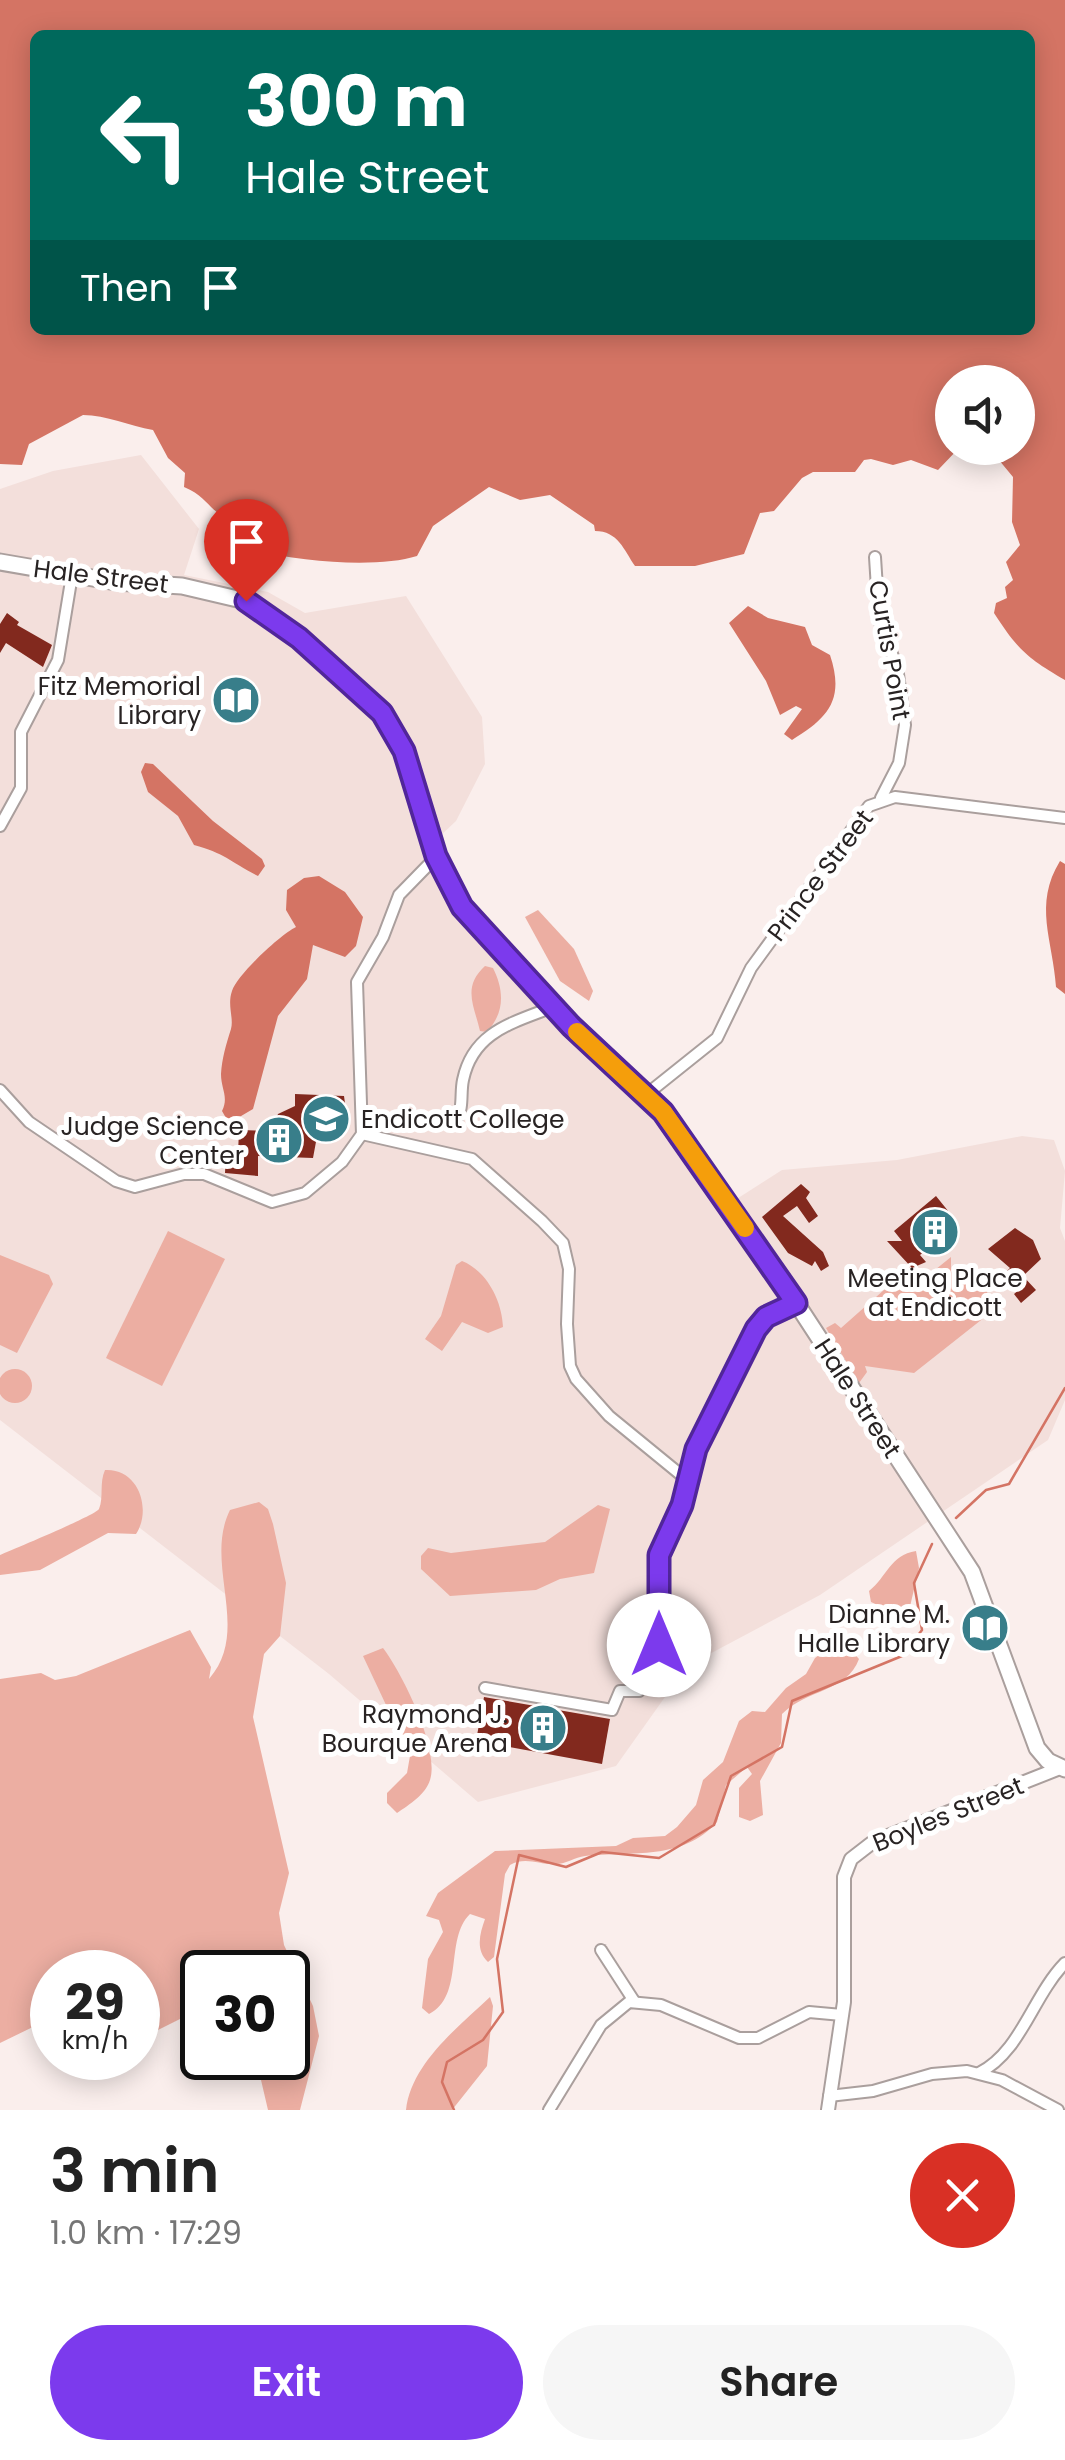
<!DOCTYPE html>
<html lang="en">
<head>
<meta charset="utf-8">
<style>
	:root { --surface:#fff; --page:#f6f6f6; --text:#222; --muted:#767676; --accent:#7c3aed }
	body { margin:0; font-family:Poppins,sans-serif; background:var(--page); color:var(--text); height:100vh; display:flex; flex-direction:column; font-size:38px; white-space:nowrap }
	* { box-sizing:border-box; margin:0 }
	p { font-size:32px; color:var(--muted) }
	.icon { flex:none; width:55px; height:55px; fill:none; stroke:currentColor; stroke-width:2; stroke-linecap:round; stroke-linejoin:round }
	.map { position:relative; height:2110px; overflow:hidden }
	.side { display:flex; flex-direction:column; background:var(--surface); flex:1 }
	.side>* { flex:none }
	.top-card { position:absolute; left:30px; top:30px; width:1005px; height:305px; border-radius:15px; box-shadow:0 5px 25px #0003; background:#00695c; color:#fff; overflow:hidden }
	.buttons { position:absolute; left:935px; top:365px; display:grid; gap:20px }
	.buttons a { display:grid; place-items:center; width:100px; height:100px; border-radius:50%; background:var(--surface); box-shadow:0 5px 25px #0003; font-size:50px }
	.speed { position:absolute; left:30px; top:1950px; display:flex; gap:20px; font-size:50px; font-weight:700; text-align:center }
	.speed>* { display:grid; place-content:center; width:130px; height:130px; border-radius:50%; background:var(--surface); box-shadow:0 5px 25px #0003; line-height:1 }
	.speed small { font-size:25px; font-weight:400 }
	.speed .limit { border:5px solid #111; border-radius:15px; background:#fff; color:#111 }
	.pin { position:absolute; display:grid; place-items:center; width:85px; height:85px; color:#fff; margin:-102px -42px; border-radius:50% 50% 50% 0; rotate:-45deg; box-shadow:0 0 10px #0007 }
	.pin .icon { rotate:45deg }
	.me { position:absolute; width:110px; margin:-55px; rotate:0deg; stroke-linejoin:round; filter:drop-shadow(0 0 8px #0008) }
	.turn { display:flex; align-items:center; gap:35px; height:210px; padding:0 50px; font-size:45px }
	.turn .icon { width:130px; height:130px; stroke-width:2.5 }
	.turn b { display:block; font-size:70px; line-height:85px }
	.then { display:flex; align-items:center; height:95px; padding:0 50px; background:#0003; gap:20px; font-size:38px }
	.round { display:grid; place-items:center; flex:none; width:105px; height:105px; border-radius:52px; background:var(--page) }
	.headline { display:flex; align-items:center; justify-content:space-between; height:170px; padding:0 50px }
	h1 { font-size:60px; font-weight:600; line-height:75px }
	.button { display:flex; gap:20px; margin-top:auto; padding:20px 50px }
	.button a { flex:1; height:115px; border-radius:60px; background:var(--accent); color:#fff; font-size:40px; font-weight:600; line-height:115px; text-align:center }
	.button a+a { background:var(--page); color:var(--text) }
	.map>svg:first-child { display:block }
	.built { fill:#f3dfdb }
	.green { fill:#ecaea2 }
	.water { fill:#d47464; fill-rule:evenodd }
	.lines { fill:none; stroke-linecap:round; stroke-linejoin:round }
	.stream { stroke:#d47464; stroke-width:2.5 }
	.building { fill:#82291e }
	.minor-casing { stroke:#aa9f9d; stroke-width:14 }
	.tertiary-casing { stroke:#aa9f9d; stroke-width:16 }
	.secondary-casing { stroke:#aa9f9d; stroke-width:19 }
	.minor { stroke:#fff; stroke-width:10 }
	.tertiary { stroke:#fff; stroke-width:12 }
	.secondary { stroke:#fff; stroke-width:15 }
	.route-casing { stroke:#51269a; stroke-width:25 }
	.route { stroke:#7c3aed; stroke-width:18 }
	.slow { stroke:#f59e0b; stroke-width:18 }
	.labels { text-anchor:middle; stroke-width:10; stroke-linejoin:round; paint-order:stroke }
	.street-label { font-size:25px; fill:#282323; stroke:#fff }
	.poi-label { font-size:25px; fill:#282323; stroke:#fff; text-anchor:end }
</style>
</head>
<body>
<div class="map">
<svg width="1065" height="2110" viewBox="0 0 1065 2110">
	<rect width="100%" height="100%" fill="#faeeec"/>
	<!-- built -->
	<path class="built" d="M141,455L199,529L184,575L268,592L305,613L406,596L482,717L485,764L456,821L437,839L448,907L640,1102L721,1209L782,1170L897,1160L1022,1136L1054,1140L1065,1171L1060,1228L1065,1241V1400L1048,1440L820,1595L687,1666L616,1766L478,1802L329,1674L0,1420V489L53,471Z"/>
	<!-- green -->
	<g class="green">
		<path d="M538,910L574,949L593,991L589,1001L560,981L525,917Z"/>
		<path d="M485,966L493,968C505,992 504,1013 487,1032L480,1031C474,1005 462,987 485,966Z"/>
		<path d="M168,1231L225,1259L162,1386L106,1358Z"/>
		<path d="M0,1255L49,1275L53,1284L17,1353L0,1345Z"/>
		<path d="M951,1257V1271L958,1282L987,1291L990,1313L914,1373L865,1366L867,1372L859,1383L826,1328L835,1323L841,1328L893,1282L891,1275L920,1282Z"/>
		<path d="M462,1261C487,1271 502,1301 503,1327L488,1333L462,1322L442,1351L425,1339L441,1316L456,1265Z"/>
		<circle cx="15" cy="1386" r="17"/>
		<path d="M105,1470C139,1468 152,1510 136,1534L108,1533L40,1570L0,1575V1555C14,1549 96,1515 99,1509C104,1497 99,1483 105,1470Z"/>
		<path d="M259,1502L268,1509L273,1524L286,1583L280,1636L264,1654L253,1717L289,1873L279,1913L284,1945L313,2006L319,2036L300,2110H268L261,2080L264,2058H288V1972H202V2008L138,2040V1972H52V2025L39,2029L37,2025L0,2043V1679L41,1673L55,1680L76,1676L190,1630L211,1667L209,1679C252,1630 203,1564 230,1510Z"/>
		<path d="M598,1505L610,1509L594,1573L560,1579L536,1590L450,1596L421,1569V1556L428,1548L451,1553L545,1542Z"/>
		<path d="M916,1551L919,1568L908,1615L904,1617L871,1602L869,1591C887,1577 890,1555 916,1551Z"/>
		<path d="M841,1639L859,1659C847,1692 807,1689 782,1714L781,1743L760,1781L763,1815L750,1821L739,1817V1788L752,1774L747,1767L726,1785L717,1822C682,1861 632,1851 585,1856C575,1857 566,1864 556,1864C539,1865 526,1856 510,1865L505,1874L494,1957L488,1962C475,1950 480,1933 485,1919L470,1914C444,1939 465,1996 429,2014L422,2008L428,1959L443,1932L439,1920L426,1916L438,1893L495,1851L616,1846L633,1838L665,1836L677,1827L696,1805L703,1780L723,1762L739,1721L752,1711L765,1712L786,1688L806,1674L815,1658Z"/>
		<path d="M383,1648C402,1673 440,1749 430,1780C426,1794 409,1805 397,1813L387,1803V1793L407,1773L410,1756L363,1656Z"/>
		<path d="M490,1997L493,2006L487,2066L452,2110H406C411,2064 458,2027 490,1997Z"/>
	</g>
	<!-- water -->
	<g class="water">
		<path d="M0,0H1065V680C1027,658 1018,650 994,613L996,603L1007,598L1005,587L1013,580L1006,562L1020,545L1012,522L1013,477L989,448H1018V382H952V448H959L938,470L911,460L893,465L871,459L864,460L855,472H813L802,478L774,511L760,513L744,554L695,566H635C624,550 618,531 595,531L594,525L550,495L520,500L489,487L433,526L417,556C370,571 262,559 217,538L232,531V520C208,512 210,498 184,487L185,473L168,458L153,430C130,426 106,415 83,415L29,444L22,465L0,464ZM1030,35V330H35V35Z"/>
		<path d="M748,606L768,618L805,627L812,645L830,655C845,700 828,718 792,740L784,734L802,709L796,706L780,715L766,681L729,623Z"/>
		<path d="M145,763L153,764L213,821L262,859L265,866L258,876C231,862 224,853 194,845L178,816L148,792L141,772Z"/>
		<path d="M1060,861L1065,864V994L1056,987C1053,940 1033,905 1060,861Z"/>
		<path d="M319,876L345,892L363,917L356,946L345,957L313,945L307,979L278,1016L253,1109L236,1119L226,1118L222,1111C229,1097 221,1089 221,1074C222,1058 226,1045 231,1029C234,1018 227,1005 232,991C237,975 281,934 296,927L286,910L287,890L304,878Z"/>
	</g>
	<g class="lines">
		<!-- stream -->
		<g class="stream">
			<path d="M956,1518L986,1490L1009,1484L1065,1388"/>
			<path d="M454,2110L442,2082L447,2062L483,2040L503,2012L497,1959L519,1855L566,1867L602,1852L659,1858L714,1825L731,1776L782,1747L792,1701L902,1656L922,1630L914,1583L932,1544"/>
		</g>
	</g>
	<!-- building -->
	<g class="building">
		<path d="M7,613L19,622L17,625L52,645L43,667L6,643L0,653V624Z"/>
		<path d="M295,1094L344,1096L347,1118L313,1116L312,1131H318L313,1158L258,1156V1176L225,1173L226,1153L238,1154L239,1130L271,1131L278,1114L295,1106Z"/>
		<path d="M801,1184L810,1192L806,1198L818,1216L809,1223L797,1206L783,1216L823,1252L829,1266L821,1271L815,1261L812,1266L788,1253L762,1217Z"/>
		<path d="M936,1196L957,1222L950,1228L958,1229L945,1241L941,1237L920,1255L926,1262L912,1268L887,1241H902L894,1231Z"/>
		<path d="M1015,1228L1033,1240L1041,1259L1023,1276L1036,1290L1021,1303L1014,1294L1020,1289L1006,1272L1010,1268L988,1249Z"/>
		<path d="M484,1697L610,1719L602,1764L476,1741Z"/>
	</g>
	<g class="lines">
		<!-- minor casing -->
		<g class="minor-casing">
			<g id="minor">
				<path d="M875,557L879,620L897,667L905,725L899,763L881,798"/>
				<path d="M0,826L21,788V732L58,660L72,575"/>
				<path d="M0,1090L29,1122L116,1181L135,1187L184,1174H204L272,1202L305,1193L342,1162L362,1134L357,982L383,937L399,895L436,857"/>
				<path d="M647,1094L717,1038L751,968L869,806L895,797L1065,818"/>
				<path d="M456,1120C464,1108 460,1094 463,1080C473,1032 512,1023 553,1007"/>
				<path d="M362,1134L472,1159L542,1221L563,1243L569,1269L567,1324L570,1366L576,1379L609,1416L686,1479"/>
				<path d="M485,1688L612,1710L620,1691H639L659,1645V1555L682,1505L697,1449L756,1329L766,1317L796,1303"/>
				<path d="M601,1950L634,2001"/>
				<path d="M979,2073C1021,2052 1032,1997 1065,1963"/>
				<path d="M829,2096L873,2091L932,2074L967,2071L1002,2080L1058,2110"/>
				<path d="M549,2110L601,2025L629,2002L661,2005L739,2038H758L809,2012L842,2015"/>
			</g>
		</g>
		<!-- tertiary casing -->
		<g class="tertiary-casing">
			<path id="tertiary" d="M828,2110L844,2002V1877L851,1859L873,1842L1060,1768"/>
		</g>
		<!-- secondary casing -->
		<g class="secondary-casing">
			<path id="secondary" d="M0,562L116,582L182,586L246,601L299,638L382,713L405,751L436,857L462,907L553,1007L663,1112L791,1295L972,1572L1037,1748L1048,1761L1065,1769"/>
		</g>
		<!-- minor -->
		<use href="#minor" class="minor"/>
		<!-- tertiary -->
		<use href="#tertiary" class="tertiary"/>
		<!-- secondary -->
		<use href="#secondary" class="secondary"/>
	</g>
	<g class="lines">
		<!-- route casing -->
		<g class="route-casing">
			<path id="route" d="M246,601L299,638L382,713L404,751L436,856L462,907L571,1026L663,1112L796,1303L766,1317L756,1329L696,1449L682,1505L659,1555V1645"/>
		</g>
		<!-- route -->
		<use href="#route" class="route"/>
		<!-- slow -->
		<path class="slow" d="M577,1032L663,1112L745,1228"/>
	</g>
	<!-- icons -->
	<defs>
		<g id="library-disc" transform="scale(2.5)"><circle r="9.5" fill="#387e8a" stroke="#fff"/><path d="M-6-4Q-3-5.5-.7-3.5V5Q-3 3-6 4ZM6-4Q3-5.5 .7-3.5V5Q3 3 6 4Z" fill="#fff"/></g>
		<g id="university-disc" transform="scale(2.5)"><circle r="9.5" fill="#387e8a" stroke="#fff"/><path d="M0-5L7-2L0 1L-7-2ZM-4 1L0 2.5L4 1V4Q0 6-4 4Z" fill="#fff"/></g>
		<g id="building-disc" transform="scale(2.5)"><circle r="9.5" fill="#387e8a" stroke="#fff"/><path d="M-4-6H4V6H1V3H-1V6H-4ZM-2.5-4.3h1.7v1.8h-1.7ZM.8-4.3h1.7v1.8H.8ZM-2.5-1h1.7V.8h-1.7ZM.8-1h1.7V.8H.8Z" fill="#fff"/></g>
	</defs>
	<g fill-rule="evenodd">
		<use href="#library-disc" x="236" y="700"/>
		<use href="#university-disc" x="326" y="1119"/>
		<use href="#building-disc" x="279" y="1140"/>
		<use href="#building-disc" x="935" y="1232"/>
		<use href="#library-disc" x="985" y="1628"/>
		<use href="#building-disc" x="543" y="1728"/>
	</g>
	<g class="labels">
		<!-- street labels -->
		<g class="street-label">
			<text transform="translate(101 576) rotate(7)" y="9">Hale Street</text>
			<text transform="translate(890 650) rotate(80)" y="9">Curtis Point</text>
			<text transform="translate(820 875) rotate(-53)" y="9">Prince Street</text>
			<text transform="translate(858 1398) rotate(57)" y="9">Hale Street</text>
			<text transform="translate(948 1814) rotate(-22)" y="9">Boyles Street</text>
		</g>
		<!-- poi labels -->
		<g class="poi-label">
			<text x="201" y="695">Fitz Memorial<tspan x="201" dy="29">Library</tspan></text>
			<text x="361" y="1128" text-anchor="start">Endicott College</text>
			<text x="244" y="1135">Judge Science<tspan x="244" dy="29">Center</tspan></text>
			<text x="935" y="1287" text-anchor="middle">Meeting Place<tspan x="935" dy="29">at Endicott</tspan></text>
			<text x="950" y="1623">Dianne M.<tspan x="950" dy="29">Halle Library</tspan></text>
			<text x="508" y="1723">Raymond J.<tspan x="508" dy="29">Bourque Arena</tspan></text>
		</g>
	</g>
</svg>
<div class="buttons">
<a><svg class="icon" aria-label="sound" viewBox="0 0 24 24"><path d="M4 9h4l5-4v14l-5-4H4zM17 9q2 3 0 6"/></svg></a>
</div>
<div class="speed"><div>29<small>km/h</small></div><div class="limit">30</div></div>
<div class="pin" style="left:246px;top:601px;background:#d93025"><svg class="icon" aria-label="arrive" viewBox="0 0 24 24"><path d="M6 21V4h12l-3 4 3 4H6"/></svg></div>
<svg class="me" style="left:659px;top:1645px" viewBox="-20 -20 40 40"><circle r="19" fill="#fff"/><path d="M0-13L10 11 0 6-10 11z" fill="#7c3aed"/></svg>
<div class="top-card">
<div class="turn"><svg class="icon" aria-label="left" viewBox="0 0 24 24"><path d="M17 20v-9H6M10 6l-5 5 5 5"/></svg><div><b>300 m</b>Hale Street</div></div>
<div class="then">Then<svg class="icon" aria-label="arrive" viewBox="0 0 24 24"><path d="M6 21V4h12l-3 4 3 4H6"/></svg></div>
</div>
</div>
<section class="side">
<div class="headline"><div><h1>3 min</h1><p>1.0 km · 17:29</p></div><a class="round" style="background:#d93025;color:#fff"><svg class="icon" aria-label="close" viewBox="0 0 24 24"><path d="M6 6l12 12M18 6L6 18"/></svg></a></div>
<div class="button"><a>Exit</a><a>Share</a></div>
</section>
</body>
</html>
